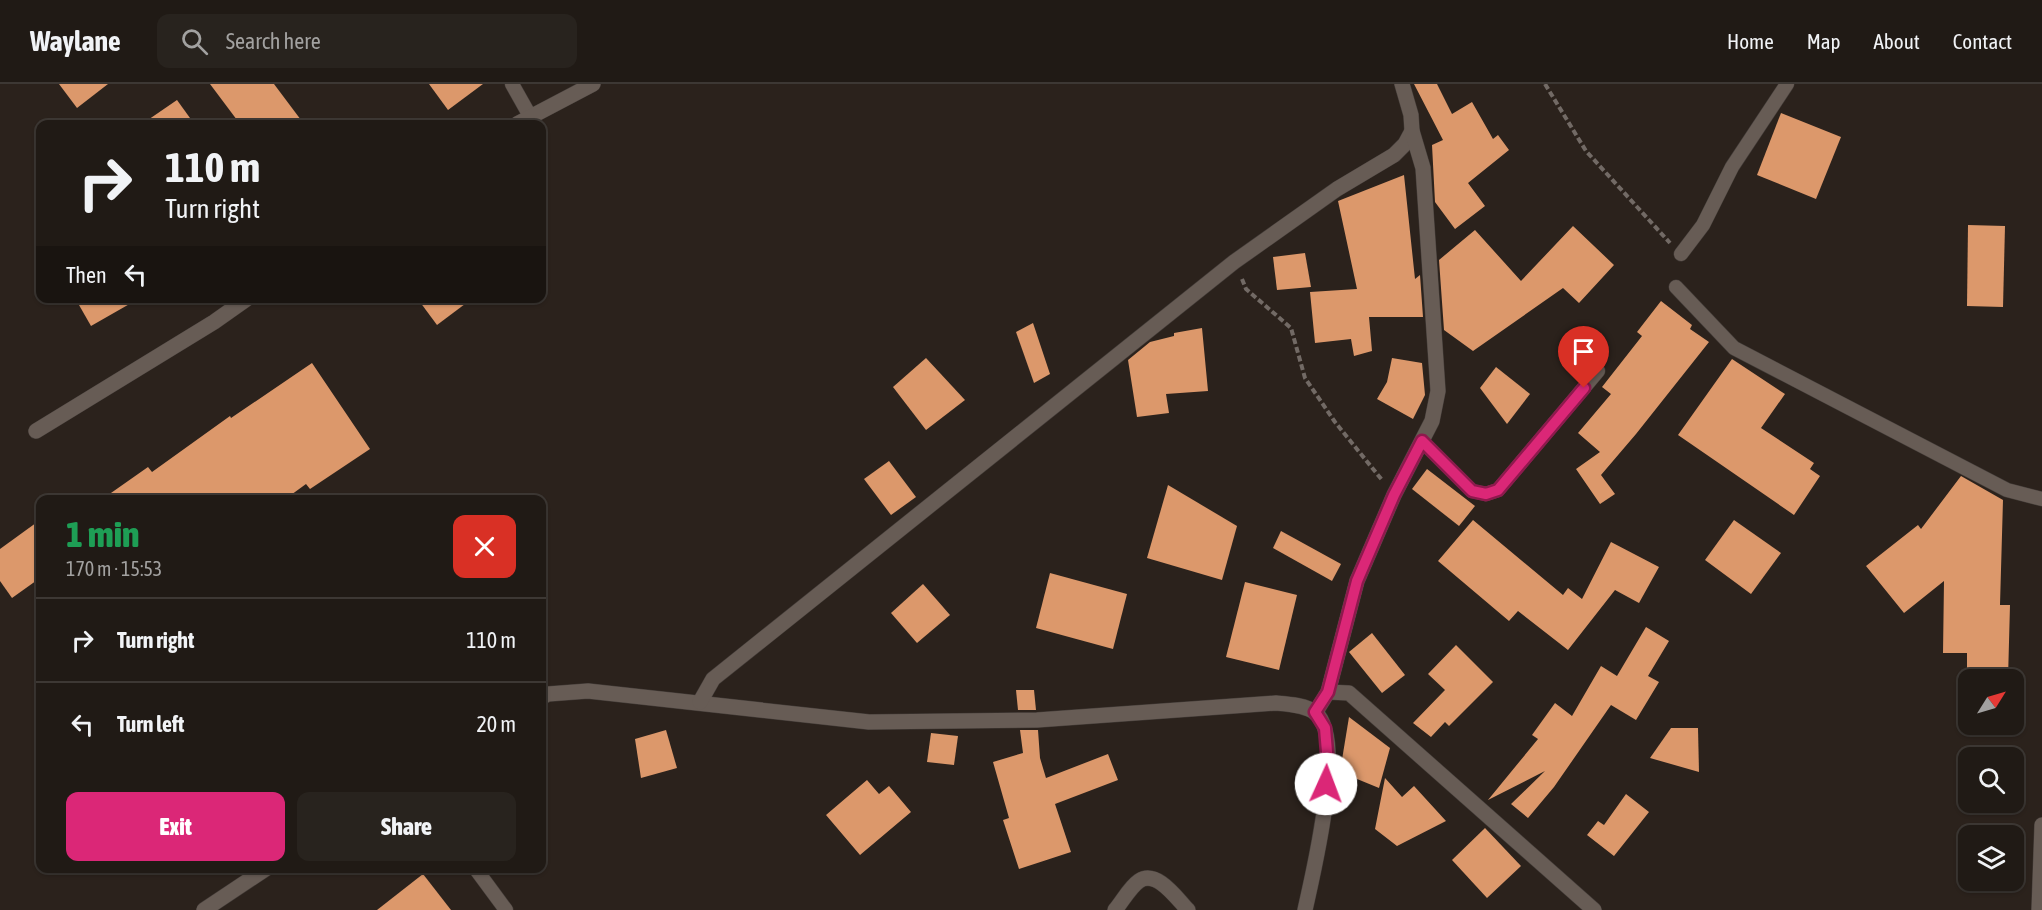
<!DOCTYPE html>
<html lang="en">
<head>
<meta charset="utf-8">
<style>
	:root { --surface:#201a15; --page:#28231e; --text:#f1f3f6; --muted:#a2a1a0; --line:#3d3834; --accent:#db2777 }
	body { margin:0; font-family:"Asap Condensed",sans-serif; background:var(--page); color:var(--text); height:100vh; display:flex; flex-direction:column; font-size:22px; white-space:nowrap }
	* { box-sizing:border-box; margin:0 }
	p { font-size:20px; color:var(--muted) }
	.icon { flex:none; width:33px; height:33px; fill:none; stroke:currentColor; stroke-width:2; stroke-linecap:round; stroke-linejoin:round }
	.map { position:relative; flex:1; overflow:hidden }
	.drawer { position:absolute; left:36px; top:411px; width:510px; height:378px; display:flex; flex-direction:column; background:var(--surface); border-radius:12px; box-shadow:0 2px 4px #0004,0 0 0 2px var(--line) }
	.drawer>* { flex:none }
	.banner { position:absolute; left:36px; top:36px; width:510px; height:183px; border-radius:12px; box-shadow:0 2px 4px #0004,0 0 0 2px var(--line); background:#201a15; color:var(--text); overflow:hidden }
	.needle { width:39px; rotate:53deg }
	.buttons { position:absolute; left:1958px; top:585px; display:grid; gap:12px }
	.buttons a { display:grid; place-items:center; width:66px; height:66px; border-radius:12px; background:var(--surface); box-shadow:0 2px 4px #0004,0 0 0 2px var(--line); font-size:30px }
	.pin { position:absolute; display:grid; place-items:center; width:51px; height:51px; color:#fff; margin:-62px -26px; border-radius:50% 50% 50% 0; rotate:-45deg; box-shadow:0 0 6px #0007 }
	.pin .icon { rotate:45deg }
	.me { position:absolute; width:66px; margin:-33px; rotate:2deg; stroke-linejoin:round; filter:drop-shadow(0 0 4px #0008) }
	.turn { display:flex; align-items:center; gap:21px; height:126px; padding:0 30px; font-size:27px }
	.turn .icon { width:78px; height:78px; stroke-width:2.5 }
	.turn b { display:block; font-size:42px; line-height:51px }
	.then { display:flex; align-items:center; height:57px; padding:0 30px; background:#0003; gap:12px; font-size:22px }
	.round { display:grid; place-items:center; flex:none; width:63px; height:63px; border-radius:12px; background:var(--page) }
	.overview { display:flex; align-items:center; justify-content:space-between; height:102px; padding:0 30px }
	h1 { font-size:36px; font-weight:800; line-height:45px; color:#1e9e55 }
	.action { display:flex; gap:12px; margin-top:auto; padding:12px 30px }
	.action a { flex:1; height:69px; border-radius:12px; background:var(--accent); color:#fff; font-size:24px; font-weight:800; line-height:69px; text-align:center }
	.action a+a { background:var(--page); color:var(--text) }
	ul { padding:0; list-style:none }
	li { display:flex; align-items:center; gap:18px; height:84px; padding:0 30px; border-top:2px solid var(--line) }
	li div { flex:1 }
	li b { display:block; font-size:22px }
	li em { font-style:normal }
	header { display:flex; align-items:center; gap:36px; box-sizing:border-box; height:84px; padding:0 30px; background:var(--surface); border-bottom:2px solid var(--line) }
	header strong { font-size:28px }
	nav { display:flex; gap:33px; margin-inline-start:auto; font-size:21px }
	.search { width:420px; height:54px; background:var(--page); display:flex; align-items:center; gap:15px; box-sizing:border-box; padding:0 21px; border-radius:12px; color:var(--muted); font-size:22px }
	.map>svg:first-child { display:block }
	.building { fill:#dc986b }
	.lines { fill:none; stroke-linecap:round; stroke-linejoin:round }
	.service-casing { stroke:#433c38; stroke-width:15 }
	.minor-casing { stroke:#433c38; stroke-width:16 }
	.secondary-casing { stroke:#433c38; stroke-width:16 }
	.path { stroke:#726a65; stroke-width:4; stroke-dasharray:6 3; stroke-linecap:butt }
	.service { stroke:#675c55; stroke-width:14 }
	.minor { stroke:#675c55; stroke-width:15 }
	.secondary { stroke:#675c55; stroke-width:15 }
	.route-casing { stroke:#8e194d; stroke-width:15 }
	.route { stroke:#db2777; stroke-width:10 }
</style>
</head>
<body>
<header>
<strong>Waylane</strong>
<div class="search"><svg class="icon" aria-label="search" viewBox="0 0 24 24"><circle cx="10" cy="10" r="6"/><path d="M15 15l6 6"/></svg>Search here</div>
<nav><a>Home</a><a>Map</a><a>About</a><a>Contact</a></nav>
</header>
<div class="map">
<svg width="2042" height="826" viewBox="0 0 2042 826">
	<rect width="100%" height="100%" fill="#2b221c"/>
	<!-- building -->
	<g class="building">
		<path d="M59,0H108L77,24Z"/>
		<path d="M210,0H274L304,40H240Z"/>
		<path d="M429,0H483L448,26Z"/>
		<path d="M1414,0H1437L1452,30L1472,18L1493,55L1498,51L1509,66L1468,99L1485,122L1455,145L1435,118L1432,61L1443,56Z"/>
		<path d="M177,16L190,34L181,40H142Z"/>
		<path d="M1781,29L1841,53L1816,115L1757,91Z"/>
		<path d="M1404,91L1415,195L1420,191L1423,233H1369L1372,267L1354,272L1351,255L1315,259L1310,208L1357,205L1338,117Z"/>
		<path d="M1968,141L2005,142L2003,223L1967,222Z"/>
		<path d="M1573,142L1614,181L1579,219L1563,204L1473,267L1444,246L1439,176L1475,146L1521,197Z"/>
		<path d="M1305,169L1311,203L1277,206L1273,173Z"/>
		<path d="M75,214H140L91,242Z"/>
		<path d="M417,214H473L437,241Z"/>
		<path d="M1661,217L1692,241L1690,245L1709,258L1636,350L1601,391L1615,410L1600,420L1576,385L1600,368L1578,349L1611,310L1602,303L1642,252L1637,248Z"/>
		<path d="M1033,239L1050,290L1034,299L1016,248Z"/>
		<path d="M1202,244L1208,307L1166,310L1169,329L1137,333L1128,276L1150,258L1174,252V249Z"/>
		<path d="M926,274L965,316L926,346L893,303Z"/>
		<path d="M1392,274L1422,279L1425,311L1413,335L1377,315L1387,298Z"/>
		<path d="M1732,275L1785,310L1761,344L1814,379L1810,385L1820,392L1794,431L1678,351Z"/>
		<path d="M312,279L370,365L310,405L306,400L284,416H101L148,383L152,388L230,332L231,334Z"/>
		<path d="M1496,283L1530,310L1507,340L1480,304Z"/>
		<path d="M889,377L916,413L891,431L864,395Z"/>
		<path d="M1427,385L1475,422L1459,442L1412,405Z"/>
		<path d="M1961,392L2003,416L2000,521H2010L2008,595L1967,594V569H1943L1944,497L1904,529L1866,482L1918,441L1921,445Z"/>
		<path d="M1168,401L1237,442L1222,496L1147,474Z"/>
		<path d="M40,436V494L12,514L0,497V465Z"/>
		<path d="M1473,436L1563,511L1568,504L1582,515L1611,458L1659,483L1639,519L1615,506L1568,566L1518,527L1509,537L1438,477Z"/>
		<path d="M1734,436L1781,469L1751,510L1705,476Z"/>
		<path d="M1281,447L1341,480L1332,497L1273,464Z"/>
		<path d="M1050,489L1127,510L1113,565L1036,544Z"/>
		<path d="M1245,498L1297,511L1279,586L1226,573Z"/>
		<path d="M923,500L950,531L917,559L891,529Z"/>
		<path d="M1646,543L1669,557L1648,592L1659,598L1636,636L1611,621L1554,703L1528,734L1511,720L1545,687L1488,716L1538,655L1532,651L1555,619L1572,632L1601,582L1617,592Z"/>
		<path d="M1372,549L1405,591L1382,609L1349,568Z"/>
		<path d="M1456,561L1493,598L1449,642L1445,638L1431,653L1413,639L1445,606L1428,590Z"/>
		<path d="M1016,606H1034L1036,626H1018Z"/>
		<path d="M1349,633L1390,664L1379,704L1340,688Z"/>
		<path d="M1671,644H1698L1699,688L1650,674Z"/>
		<path d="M666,646L677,684L641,694L635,655Z"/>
		<path d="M1020,646H1038L1040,674L1046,694L1108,670L1118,696L1055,720L1071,768L1019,785L1003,736L1009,734L993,678L1023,669Z"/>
		<path d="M931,649L958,652L954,681L927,678Z"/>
		<path d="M1385,694L1402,713L1414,702L1446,737L1397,762L1375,745Z"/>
		<path d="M867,696L879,710L889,702L911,728L860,771L826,731Z"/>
		<path d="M1626,710L1649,728L1614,772L1587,751L1598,737L1604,741Z"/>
		<path d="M1485,744L1521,782L1487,814L1452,776Z"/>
		<path d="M423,790L451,826H377Z"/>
	</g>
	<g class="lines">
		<!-- service casing -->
		<g class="service-casing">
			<g id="service">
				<path d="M512,0L530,32"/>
				<path d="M1681,170L1703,141L1732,83L1787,0"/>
				<path d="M1676,203L1734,264L2007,406L2042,415"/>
				<path d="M1422,357L1472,407L1486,410L1498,406L1598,287"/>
				<path d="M475,784L506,826"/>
			</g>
		</g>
		<!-- minor casing -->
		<g class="minor-casing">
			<g id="minor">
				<path d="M517,40L593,0"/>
				<path d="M36,347L214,238L248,214"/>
				<path d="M1328,608L1349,609L1594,826"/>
				<path d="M542,613L548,610L588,607L869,638L1037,636L1276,619C1288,620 1306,621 1316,629C1346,656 1313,789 1305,826"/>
				<path d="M700,618L713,595L1234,178L1337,105L1394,71L1405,60L1412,47"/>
				<path d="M1315,629L1328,608L1357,497L1394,411L1432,337L1438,307L1423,84L1412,47L1411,31L1402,0"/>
				<path d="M204,826L267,784"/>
				<path d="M1115,826C1122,818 1130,803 1139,797C1157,785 1177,815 1188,826"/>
			</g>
		</g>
		<!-- secondary casing -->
		<g class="secondary-casing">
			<path id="secondary" d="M2039,826L2042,741"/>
		</g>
		<!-- path -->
		<g class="path">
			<path d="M1545,0L1586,67L1670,159"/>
			<path d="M1242,195L1246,205L1291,244L1305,294L1335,338L1382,396"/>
		</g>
		<!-- service -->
		<use href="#service" class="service"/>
		<!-- minor -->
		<use href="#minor" class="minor"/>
		<!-- secondary -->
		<use href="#secondary" class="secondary"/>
	</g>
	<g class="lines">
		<!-- route casing -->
		<g class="route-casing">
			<path id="route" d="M1326,700L1328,680L1325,644L1315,628L1328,608L1357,497L1394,411L1422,357L1472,407L1486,410L1498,406L1584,304"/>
		</g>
		<!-- route -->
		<use href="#route" class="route"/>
	</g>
</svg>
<div class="buttons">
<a><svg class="needle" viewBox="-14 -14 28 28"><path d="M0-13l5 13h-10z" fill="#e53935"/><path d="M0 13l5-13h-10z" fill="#a2a1a0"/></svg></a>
<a><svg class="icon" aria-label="search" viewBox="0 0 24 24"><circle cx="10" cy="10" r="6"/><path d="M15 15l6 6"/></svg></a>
<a><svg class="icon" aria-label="layers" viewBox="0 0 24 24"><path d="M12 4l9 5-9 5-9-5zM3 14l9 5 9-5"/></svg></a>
</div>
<div class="pin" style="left:1584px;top:304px;background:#d93025"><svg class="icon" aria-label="arrive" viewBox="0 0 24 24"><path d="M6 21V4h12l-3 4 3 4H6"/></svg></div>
<svg class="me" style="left:1326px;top:700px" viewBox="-20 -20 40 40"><circle r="19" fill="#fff"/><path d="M0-13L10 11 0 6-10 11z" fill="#db2777"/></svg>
<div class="banner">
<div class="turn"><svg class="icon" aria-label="right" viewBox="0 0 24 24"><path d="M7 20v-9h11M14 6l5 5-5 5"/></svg><div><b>110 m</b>Turn right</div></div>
<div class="then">Then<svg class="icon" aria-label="left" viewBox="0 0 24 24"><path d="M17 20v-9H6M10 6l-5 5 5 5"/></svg></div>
</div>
<section class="drawer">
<div class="overview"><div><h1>1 min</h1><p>170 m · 15:53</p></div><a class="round" style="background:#d93025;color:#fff"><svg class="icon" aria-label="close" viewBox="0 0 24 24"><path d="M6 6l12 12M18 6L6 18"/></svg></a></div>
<ul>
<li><svg class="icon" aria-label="right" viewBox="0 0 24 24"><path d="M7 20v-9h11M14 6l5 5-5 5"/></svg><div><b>Turn right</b></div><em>110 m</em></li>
<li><svg class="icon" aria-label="left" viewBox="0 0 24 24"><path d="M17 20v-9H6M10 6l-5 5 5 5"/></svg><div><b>Turn left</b></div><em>20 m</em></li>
</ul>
<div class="action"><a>Exit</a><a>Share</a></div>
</section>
</div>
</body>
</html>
